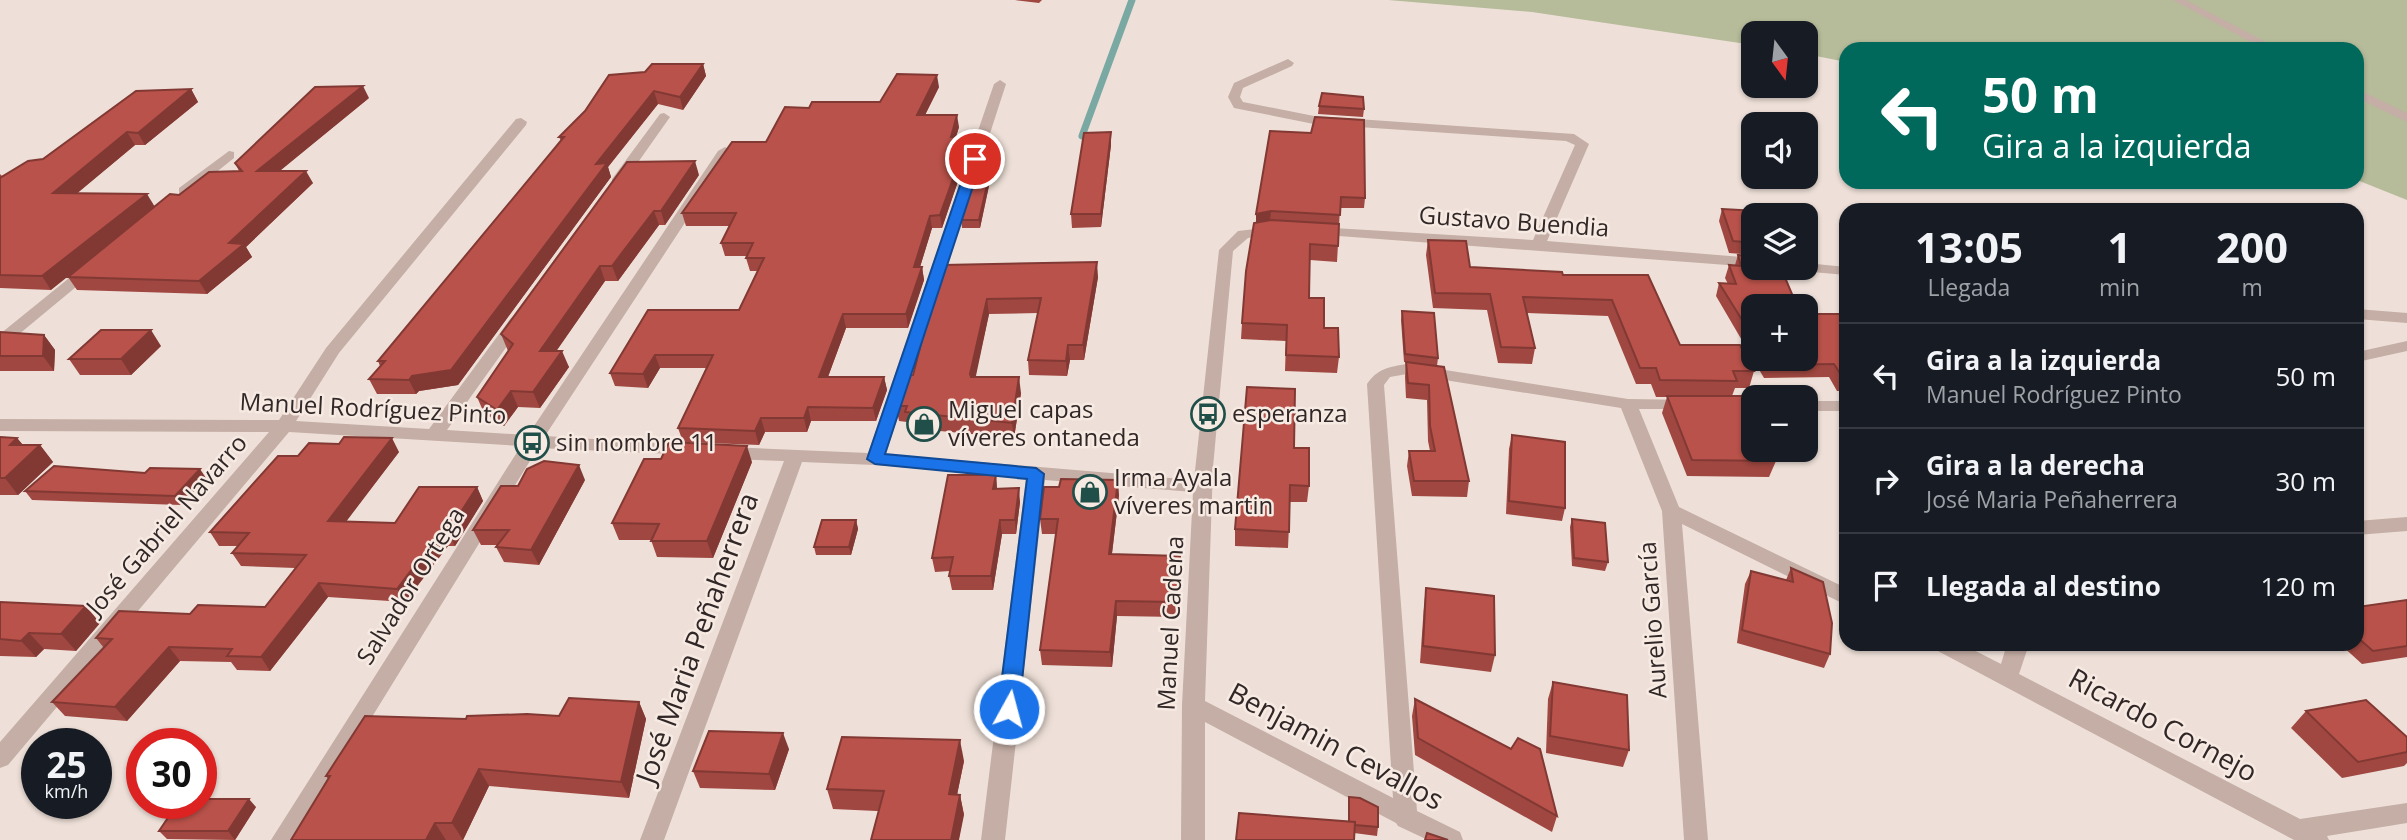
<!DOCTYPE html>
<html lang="es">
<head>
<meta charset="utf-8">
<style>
	:root { --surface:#171b24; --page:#20242c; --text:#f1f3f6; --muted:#9ea1a6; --line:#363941 }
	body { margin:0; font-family:"Open Sans",sans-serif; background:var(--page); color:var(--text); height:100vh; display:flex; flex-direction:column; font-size:26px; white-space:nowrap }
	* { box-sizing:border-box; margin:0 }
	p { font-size:23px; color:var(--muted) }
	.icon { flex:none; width:38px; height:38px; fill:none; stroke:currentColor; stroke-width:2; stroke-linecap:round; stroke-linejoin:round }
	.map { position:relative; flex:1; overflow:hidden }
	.sheet { position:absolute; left:1839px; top:203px; width:525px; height:448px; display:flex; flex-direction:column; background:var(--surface); border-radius:21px; box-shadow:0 2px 5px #0004 }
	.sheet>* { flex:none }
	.hud { position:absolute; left:1839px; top:42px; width:525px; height:147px; border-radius:21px; box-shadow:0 2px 5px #0004; background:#00695c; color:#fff; overflow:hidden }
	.needle { width:46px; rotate:165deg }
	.tools { position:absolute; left:1741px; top:21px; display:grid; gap:14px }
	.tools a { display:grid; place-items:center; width:77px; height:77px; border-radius:14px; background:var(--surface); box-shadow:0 2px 5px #0004; font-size:35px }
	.speed { position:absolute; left:21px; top:728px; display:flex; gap:14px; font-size:35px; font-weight:700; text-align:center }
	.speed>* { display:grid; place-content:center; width:91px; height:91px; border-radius:50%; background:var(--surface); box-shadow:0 2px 5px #0004; line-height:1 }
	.speed small { font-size:18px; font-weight:400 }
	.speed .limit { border:10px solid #d22; background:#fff; color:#111 }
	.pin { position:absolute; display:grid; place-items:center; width:60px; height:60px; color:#fff; margin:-30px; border:4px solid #fff; border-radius:50%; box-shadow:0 2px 7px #0007 }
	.me { position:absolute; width:77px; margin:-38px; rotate:7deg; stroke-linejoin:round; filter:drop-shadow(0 0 5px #0008) }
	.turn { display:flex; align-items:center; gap:24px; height:147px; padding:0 28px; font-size:32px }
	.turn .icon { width:91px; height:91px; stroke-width:2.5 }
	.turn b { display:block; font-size:49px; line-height:60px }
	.eta { display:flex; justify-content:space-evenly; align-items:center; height:119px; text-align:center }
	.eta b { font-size:42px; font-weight:700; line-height:49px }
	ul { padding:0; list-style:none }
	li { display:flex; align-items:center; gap:21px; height:105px; padding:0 28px; border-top:2px solid var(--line) }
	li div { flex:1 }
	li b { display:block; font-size:26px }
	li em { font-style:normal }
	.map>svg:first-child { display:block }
	.green { fill:#b6bb9a }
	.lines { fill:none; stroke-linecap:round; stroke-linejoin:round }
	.stream { stroke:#7aa8a2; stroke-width:7 }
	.minor { fill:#c4aea5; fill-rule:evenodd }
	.wall { fill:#9f4740 }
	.shaded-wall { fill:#823934 }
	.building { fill:#b9524a; stroke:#823934; stroke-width:2 }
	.route { fill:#1a73e8; stroke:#114b97; stroke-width:2 }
	.labels { text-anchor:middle; stroke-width:5; stroke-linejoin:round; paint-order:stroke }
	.street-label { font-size:24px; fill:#312726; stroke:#f6eae3 }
	.poi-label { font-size:24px; fill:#312726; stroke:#f6eae3; text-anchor:start }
	.near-street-label { font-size:28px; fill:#312726; stroke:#f6eae3 }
</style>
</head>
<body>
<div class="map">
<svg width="2407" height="840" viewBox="0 0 2407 840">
	<rect width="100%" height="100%" fill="#eee0d8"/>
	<!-- green -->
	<path class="green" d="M1388,0H2407V200L2357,180V49H1846V62L1806,54V33H1754L1753,45L1532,12Z"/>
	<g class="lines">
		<!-- stream -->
		<path class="stream" d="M1082,136L1132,0"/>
		<!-- minor -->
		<g class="minor">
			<path d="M2173,0H2186L2279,49H2264Z"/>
			<path d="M1288,59L1294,63L1292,66L1243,88L1240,97L1243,102L1314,116L1574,134L1589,144L1547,241L1754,258V267L1312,234L1310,231L1317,227L1533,240L1575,145L1566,141L1314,124L1234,108L1228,97L1234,83Z"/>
			<path d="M1000,80L1006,84L886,454L1194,480L1219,250L1238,231L1280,226L1282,229L1280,232L1248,238L1233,251L1213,467L1205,701L1393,798L1367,384C1378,368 1389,367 1407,364L1628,399L1693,400L1696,404L1693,408L1687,409H1639L1679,507L1846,588V605L1682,524L1708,840H1684L1662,511L1621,408L1407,374L1390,377L1384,385L1417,811L1460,832L1463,840H1428L1398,826L1396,823L1205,722V840H1181L1182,705L1193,492L1045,480L1005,840H981L1026,478L875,465L802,462L664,840H640L784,461L727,459L718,453L727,447L868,453L994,84Z"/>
			<path d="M2357,89L2407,113V122L2357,98Z"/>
			<path d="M664,113L670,117L622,185H612V179L660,114Z"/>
			<path d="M521,118L527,122L526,125L339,353L296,421L429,429L511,318L517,316L525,321L447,430L528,435L718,151L725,147L732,151L545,436L689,445L695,447L698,451L695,455L538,448L296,840H271L521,446L289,432L8,765L0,768V742L269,432L0,431V419L279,420L326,348L516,119Z"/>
			<path d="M229,151L234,152V158L189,194H179V188Z"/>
			<path d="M1806,263L1846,267V275L1801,271L1798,268H1806Z"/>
			<path d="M89,264L94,266L97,269L94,272L6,345L0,347V334L84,266Z"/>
			<path d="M2357,309L2407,313V323L2357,319Z"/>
			<path d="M2407,341V351L2357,362V352Z"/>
			<rect x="1806" y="401" width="40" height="10"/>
			<path d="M2407,517V531L2357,535V521Z"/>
			<path d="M1932,644H1962L2001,664L2007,644H2029L2019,674L2300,819L2407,803V823L2327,836L2329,840H2294L1936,650Z"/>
		</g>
	</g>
	<!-- wall -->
	<g class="wall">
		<path d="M1015,0H1042L1039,3Z"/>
		<path d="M703,64L706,76L683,110L658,104L608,167L611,177L458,385L419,391L416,394H377L369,379L380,366L378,361L561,141L559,137L645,72Z"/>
		<path d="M939,87L925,115L959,127L956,137L969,149L942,228H932L920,267H922L924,280L908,328H846L828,377H884L887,390L876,421H811L807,432H765L759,445L683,442L678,428L706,368H660L648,388L615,386L610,373L739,310L758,271H750L746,258L747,256H725L721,243L730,226H686L682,213L809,108L880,102Z"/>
		<path d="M191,89L198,102L145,145H135L77,193L51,290L0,288V174L2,176L43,159Z"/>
		<path d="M369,98L279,171L313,183L246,247L252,257L207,294L77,290L68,277L179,195L239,171L235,163Z"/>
		<path d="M1319,106L1364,109L1363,117L1318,114Z"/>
		<path d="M1270,131L1365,198L1364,208H1340L1337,262L1310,260L1309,298L1339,357L1337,373L1285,371L1286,341L1241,339L1242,323Z"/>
		<path d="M1111,132V145L1101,227L1072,228L1071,214Z"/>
		<path d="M997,141V148L980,228H962L961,220Z"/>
		<path d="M699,175L665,225H659L618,281H605L556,351L569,367L540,408L518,407L504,426L484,413L477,397L508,351L501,334Z"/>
		<path d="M1722,209L1754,215V255L1729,253L1719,221Z"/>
		<path d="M1428,240L1470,267L1563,275H1648L1680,345L1754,371L1749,388H1735L1732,396L1776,461L1769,477L1687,476L1662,413L1667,397H1656L1651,384H1636L1608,316L1527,313L1535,348L1532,364L1498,363L1487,310L1433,308L1426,255Z"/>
		<path d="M1738,255L1754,306V359H1806L1846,323V391H1837L1829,377L1764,378L1716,296L1719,283L1728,284L1725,278L1729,265H1735Z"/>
		<path d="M943,265L1098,277L1084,360H1070L1067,376L1029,375L1028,360L1038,313L989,314L975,377L1021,393L1014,438L908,428L907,422L899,421L896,406L913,375L928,318L927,313Z"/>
		<path d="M1402,311L1438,358L1437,366L1444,367L1469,481L1467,497L1412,496L1407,466L1409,451H1430L1428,441L1427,400L1406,398L1405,377L1406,362H1404L1401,320Z"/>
		<path d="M0,332L44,335L55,350L54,371H0Z"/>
		<path d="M161,346L131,375H80L69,359Z"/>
		<path d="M1512,435L1565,508L1562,521L1506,514L1509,449Z"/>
		<path d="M0,437L17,438L23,445H40L53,462L18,495H0Z"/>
		<path d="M1294,448L1309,486L1307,502H1290L1288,548L1235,546V529Z"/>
		<path d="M399,452L346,521L395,523L477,487L483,501L455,546H448L405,602L328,597L270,671L237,670L231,662L180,661L127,721L65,716L52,702L104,648L96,638L190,614L265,607L295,568L241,566L232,553L238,546H219L210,532L298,456Z"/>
		<path d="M752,462L713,558L657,557L651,540H619L612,523Z"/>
		<path d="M145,473L206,478L181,505L32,500L25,491Z"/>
		<path d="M996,475L997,489L1020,502L1016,534H1002L993,590H952L949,576L950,571L935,572L932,558Z"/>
		<path d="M585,480L539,565L504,562L496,547L497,545H481L473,530Z"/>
		<path d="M1059,487L1119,495L1112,554L1180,556V570L1177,617L1117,616L1112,667L1042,665L1040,650L1056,534H1042L1040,519Z"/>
		<path d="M1572,519L1608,562L1605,571L1572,566L1570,527Z"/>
		<path d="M856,520L858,529L851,555H816L814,547Z"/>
		<path d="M1791,568L1830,654L1824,668L1737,643L1745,584L1751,571L1786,580Z"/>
		<path d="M1426,588L1495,655L1491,672L1420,663L1424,605Z"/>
		<path d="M2407,600V657L2362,664L2340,644H2357V607Z"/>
		<path d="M0,602L100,623L76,651L44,649L36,657L0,656Z"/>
		<path d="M1553,682L1629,750L1623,767L1546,753L1548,699Z"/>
		<path d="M1415,699L1557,816L1552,832L1415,755L1412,716Z"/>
		<path d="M639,702L646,719L629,798L489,786L463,840H291L328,779L326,776L466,719L559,716Z"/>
		<path d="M2306,711L2407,737V763L2404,766L2342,778L2291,728Z"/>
		<path d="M789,749L775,790L700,788L693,771Z"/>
		<path d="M964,761L957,795H960L964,815L833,809L827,789Z"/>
		<path d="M1349,797L1378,827L1377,836L1354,833L1348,822Z"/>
		<path d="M256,807L235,840L167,839L159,831Z"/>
	</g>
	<!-- shaded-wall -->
	<g class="shaded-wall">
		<path d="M703,64L706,76L683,110L680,97Z"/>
		<path d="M937,75L939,87L919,127L917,115Z"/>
		<path d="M363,86L369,98L264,184L257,171Z"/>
		<path d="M191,89L198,102L145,145L138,133Z"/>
		<path d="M654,91L658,104L608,167L611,177L458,385L419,391L416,394L409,380L596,164Z"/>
		<path d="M957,115L959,127L952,149L951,137Z"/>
		<path d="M127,132L135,145L62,206L53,193Z"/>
		<path d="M1111,132V145L1101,227V214Z"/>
		<path d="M968,137L969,149L942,228L940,215Z"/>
		<path d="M997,141V148L980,228L979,220Z"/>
		<path d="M695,161L699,175L665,225L661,211Z"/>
		<path d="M306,171L313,183L246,247L252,257L207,294L199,281L229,243Z"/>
		<path d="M147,194L155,207L51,290L42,276Z"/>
		<path d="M654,211L659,225L618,281L612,266Z"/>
		<path d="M1271,211L1270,221L1256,224V214Z"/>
		<path d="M930,216L932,228L916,280L914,267Z"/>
		<path d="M1097,262L1098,277L1084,360L1083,345Z"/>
		<path d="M600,266L605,281L546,366L540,351Z"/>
		<path d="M922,267L924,280L908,328L906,314Z"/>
		<path d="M987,299L989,314L973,390L970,374Z"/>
		<path d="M843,314L846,328L823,390L819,377Z"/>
		<path d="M151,330L161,346L131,375L121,359Z"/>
		<path d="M44,335L55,350L54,371L43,356Z"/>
		<path d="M1068,345L1070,360L1067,376L1066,361Z"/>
		<path d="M562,351L569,367L540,408L533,392Z"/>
		<path d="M655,355L660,368L648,388L643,374Z"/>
		<path d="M884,377L887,390L876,421L873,408Z"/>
		<path d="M1019,377L1021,393L1014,438L1012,423Z"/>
		<path d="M511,391L518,407L504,426L497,410Z"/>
		<path d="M808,407L811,421L807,432L804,418Z"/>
		<path d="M761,418L765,432L759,445L755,431Z"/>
		<path d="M17,438L30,454L10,445Z"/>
		<path d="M392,438L399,452L336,535L328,521Z"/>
		<path d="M40,445L53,462L18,495L5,478Z"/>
		<path d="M747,446L752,462L713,558L707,541Z"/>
		<path d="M579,465L585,480L539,565L531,550Z"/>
		<path d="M200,469L206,478L181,505L175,496Z"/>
		<path d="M996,475L997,489H993Z"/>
		<path d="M1118,480L1119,495L1110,569L1109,554Z"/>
		<path d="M477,487L483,501L455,546L448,532Z"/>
		<path d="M1019,488L1020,502L1016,534L1015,520Z"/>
		<path d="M856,520L858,529L851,555L849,547Z"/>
		<path d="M1000,520L1002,534L993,590L991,576Z"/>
		<path d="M440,532L448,546L405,602L397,589Z"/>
		<path d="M1180,556V570L1177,617V602Z"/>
		<path d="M319,583L328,597L270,671L261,657Z"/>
		<path d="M1116,601L1117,616L1112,667L1110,652Z"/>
		<path d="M86,606L100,623L76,651L61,634Z"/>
		<path d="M29,633L44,649L36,657L21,641Z"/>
		<path d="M169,647L180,661L127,721L115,707Z"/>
		<path d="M639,702L646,719L629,798L621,782Z"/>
		<path d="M783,733L789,749L775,790L769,774Z"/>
		<path d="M960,740L964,761L953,814L949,794Z"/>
		<path d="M479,769L489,786L463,840L452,823Z"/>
		<path d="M960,795L964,815L959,840H951Z"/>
		<path d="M249,799L256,807L235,840L228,831Z"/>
		<path d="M435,823L446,840H426Z"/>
	</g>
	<!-- building -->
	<g class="building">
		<path d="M652,64H703L680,97L654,91L596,164L607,163L451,370L412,376L409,380L369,379L385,361H378L564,137H559L585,111L609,75L645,72Z"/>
		<path d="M897,74L937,75L917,115H957L951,137H968L940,215L930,216L914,267H922L906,314H843L819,377H884L873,408L808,407L804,418H761L755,431L678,428L713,355H655L643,374L610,373L648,310H739L764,258H746L753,243H721L736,213H682L732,142H766L785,107L809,108L812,102H880Z"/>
		<path d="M363,86L257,171H306L229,243L244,244L199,281L68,277L170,194L179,195L209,172L242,171L235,163L315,87Z"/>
		<path d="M191,89L138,133L127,132L53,193L147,194L42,276L0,275V178L28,161L43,159L136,91Z"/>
		<path d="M1322,93L1363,97L1364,109L1319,106Z"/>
		<path d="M1315,117L1364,120L1365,198L1341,197L1340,215L1271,211L1256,214L1270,131L1311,133Z"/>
		<path d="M1111,132L1101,214H1071L1084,133Z"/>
		<path d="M987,141H997L979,220H961Z"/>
		<path d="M695,161L661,211H654L612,266H600L540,351H562L533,392L511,391L497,410L477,397L513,344L501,334L627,162Z"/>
		<path d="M1722,209L1758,211L1760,215H1754V243L1733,241Z"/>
		<path d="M1271,220L1339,224L1338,246L1310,244L1309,298H1324V328H1338L1339,357L1286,355L1287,325L1242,323L1246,271L1254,223Z"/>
		<path d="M1428,240L1466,241L1470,267L1562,272L1563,275H1648L1680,345H1740L1754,371H1733L1737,381L1660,380L1656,368H1640L1612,300L1523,297L1535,348L1501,347L1490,294L1435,293Z"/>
		<path d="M1738,255L1754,256V268H1781L1797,306H1754V339L1719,283L1736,284L1729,265L1741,266Z"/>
		<path d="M1097,262L1083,345H1068L1066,361L1028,360L1041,298L987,299L970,374L971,377H1019L1012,423L905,412L907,406H896L906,375H913L929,313H927L943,265Z"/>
		<path d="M1402,311L1434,313L1438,358L1405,354Z"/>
		<path d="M1806,314H1841L1846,323V378H1843L1834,364L1769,365L1765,359H1806Z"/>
		<path d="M101,330H151L121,359H69Z"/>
		<path d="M0,332L44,335L43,356H0Z"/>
		<path d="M1406,362L1444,367L1469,481H1414L1409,451H1435L1430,426L1429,385L1408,383Z"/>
		<path d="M1247,387L1295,389L1294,448H1309V486L1290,485L1289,532L1235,529Z"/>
		<path d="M1667,396H1745L1754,415V450H1770L1776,461L1692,460Z"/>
		<path d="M1512,435L1565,442V508L1509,501Z"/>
		<path d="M0,437L17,438L10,445H40L5,478H0Z"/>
		<path d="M344,437L392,438L328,521L395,523L419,487H477L448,532H440L397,589L319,583L261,657L227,656L232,649L169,647L115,707L52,702L112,639L96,638L119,611L190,614L198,605L265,607L306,555L232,553L249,533L210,532L278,456H298L309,443L339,444Z"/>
		<path d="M669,442L747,446L707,541H651L659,524L612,523L644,459H661Z"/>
		<path d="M544,461L579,465L531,550L496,547L509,530H473L501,486H518L527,469Z"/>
		<path d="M54,466L145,473L150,468L200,469L175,496L25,491Z"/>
		<path d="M948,475H996L993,489L1019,488L1015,520H1000L991,576H949L953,557L932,558Z"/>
		<path d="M1061,479L1118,480L1109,554L1180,556L1177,602L1116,601L1110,652L1040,650L1058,519H1040L1044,487H1059Z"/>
		<path d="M1572,519L1605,523L1608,562L1574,558Z"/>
		<path d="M822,520H856L849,547H814Z"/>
		<path d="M1791,568L1823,582L1832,623L1830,654L1742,630L1751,571L1793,582Z"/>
		<path d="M1426,588L1494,596L1495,655L1423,646Z"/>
		<path d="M2407,600V646L2373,651L2357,637V607Z"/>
		<path d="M0,602L86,606L61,634L29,633L21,641L0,639Z"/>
		<path d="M1553,682L1627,695L1629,750L1550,736Z"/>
		<path d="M569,698L639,702L621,782L479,769L452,823H435L426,840H291L330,776H326L365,716L466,719L467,716L527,714L559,716Z"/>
		<path d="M1415,699L1511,749L1518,738L1540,749L1557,816L1418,738Z"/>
		<path d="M2366,700L2407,737V752L2358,762L2306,711Z"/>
		<path d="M709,731L783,733L769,774L693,771Z"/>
		<path d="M842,737L960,740L949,794L960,795L951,840H871L884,791L827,789Z"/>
		<path d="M1349,797L1360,798L1378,807V827L1355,825V822H1349Z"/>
		<path d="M201,799H249L228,831H159L178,803H201Z"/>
		<path d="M1239,813L1355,822L1354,840H1236Z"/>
		<path d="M1427,833L1448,840H1425Z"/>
	</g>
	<!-- route -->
	<path class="route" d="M975,155L982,159L885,454L1036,468L1044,474L1019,709L1016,715L1009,717L1001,715L998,709L1027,479L875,464L867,459L969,159Z"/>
	<!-- icons -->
	<defs>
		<g id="bus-ring" transform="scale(1.75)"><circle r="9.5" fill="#f6eae3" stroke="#204e49" stroke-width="1.5"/><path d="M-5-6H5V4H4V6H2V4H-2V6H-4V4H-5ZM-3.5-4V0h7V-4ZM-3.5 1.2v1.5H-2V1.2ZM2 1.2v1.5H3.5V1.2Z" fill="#204e49"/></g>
		<g id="shop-ring" transform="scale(1.75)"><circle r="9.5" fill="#f6eae3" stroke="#204e49" stroke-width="1.5"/><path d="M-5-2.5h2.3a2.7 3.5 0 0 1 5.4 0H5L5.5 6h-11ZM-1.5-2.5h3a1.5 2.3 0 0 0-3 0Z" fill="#204e49"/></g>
	</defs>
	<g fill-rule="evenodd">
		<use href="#bus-ring" x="1208" y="414"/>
		<use href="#shop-ring" x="924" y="424"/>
		<use href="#bus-ring" x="532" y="443"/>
		<use href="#shop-ring" x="1090" y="492"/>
	</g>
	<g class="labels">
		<!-- street labels -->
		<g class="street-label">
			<text transform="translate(1514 222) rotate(4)" y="8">Gustavo Buendia</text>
			<text transform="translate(373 409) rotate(3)" y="8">Manuel Rodríguez Pinto</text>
			<text transform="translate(167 525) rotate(-49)" y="8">José Gabriel Navarro</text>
			<text transform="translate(411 586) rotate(-58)" y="8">Salvador Ortega</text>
			<text transform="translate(1653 620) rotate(-94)" y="8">Aurelio García</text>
			<text transform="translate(1171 623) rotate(-87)" y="8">Manuel Cadena</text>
		</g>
		<!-- poi labels -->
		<g class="poi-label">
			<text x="948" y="418">Miguel capas<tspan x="948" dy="28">víveres ontaneda</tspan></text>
			<text x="1232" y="422">esperanza</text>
			<text x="556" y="451">sin nombre 11</text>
			<text x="1114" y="486">Irma Ayala<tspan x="1114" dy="28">víveres martin</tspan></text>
		</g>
		<!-- near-street labels -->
		<g class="near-street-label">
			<text transform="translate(697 638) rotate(-70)" y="10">José Maria Peñaherrera</text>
			<text transform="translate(2163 725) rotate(28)" y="10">Ricardo Cornejo</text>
			<text transform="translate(1336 746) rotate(28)" y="10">Benjamin Cevallos</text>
		</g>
	</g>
</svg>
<div class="tools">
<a><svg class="needle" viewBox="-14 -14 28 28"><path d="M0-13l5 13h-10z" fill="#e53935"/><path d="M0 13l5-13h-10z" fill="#9ea1a6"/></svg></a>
<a><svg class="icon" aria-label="sound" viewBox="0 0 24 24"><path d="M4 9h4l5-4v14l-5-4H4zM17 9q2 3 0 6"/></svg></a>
<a><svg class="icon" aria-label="layers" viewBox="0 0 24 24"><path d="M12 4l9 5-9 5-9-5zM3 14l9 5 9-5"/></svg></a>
<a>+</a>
<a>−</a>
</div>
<div class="speed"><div>25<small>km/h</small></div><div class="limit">30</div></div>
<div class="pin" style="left:975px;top:159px;background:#d93025"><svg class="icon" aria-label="arrive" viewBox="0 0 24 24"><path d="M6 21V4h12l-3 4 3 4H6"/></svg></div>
<svg class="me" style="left:1009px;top:709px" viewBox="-20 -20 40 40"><circle r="17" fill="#1a73e8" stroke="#fff" stroke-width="3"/><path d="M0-11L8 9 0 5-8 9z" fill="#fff"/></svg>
<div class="hud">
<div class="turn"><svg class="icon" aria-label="left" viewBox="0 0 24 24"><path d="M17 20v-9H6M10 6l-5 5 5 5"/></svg><div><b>50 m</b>Gira a la izquierda</div></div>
</div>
<section class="sheet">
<div class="eta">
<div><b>13:05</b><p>Llegada</p></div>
<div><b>1</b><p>min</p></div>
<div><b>200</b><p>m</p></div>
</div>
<ul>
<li><svg class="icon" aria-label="left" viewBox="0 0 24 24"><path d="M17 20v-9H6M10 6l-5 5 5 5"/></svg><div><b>Gira a la izquierda</b><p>Manuel Rodríguez Pinto</p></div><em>50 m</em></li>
<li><svg class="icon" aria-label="right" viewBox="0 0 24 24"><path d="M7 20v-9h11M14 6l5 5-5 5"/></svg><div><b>Gira a la derecha</b><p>José Maria Peñaherrera</p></div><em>30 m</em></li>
<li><svg class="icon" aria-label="arrive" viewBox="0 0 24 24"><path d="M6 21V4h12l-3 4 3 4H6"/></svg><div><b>Llegada al destino</b></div><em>120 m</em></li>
</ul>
</section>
</div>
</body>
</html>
